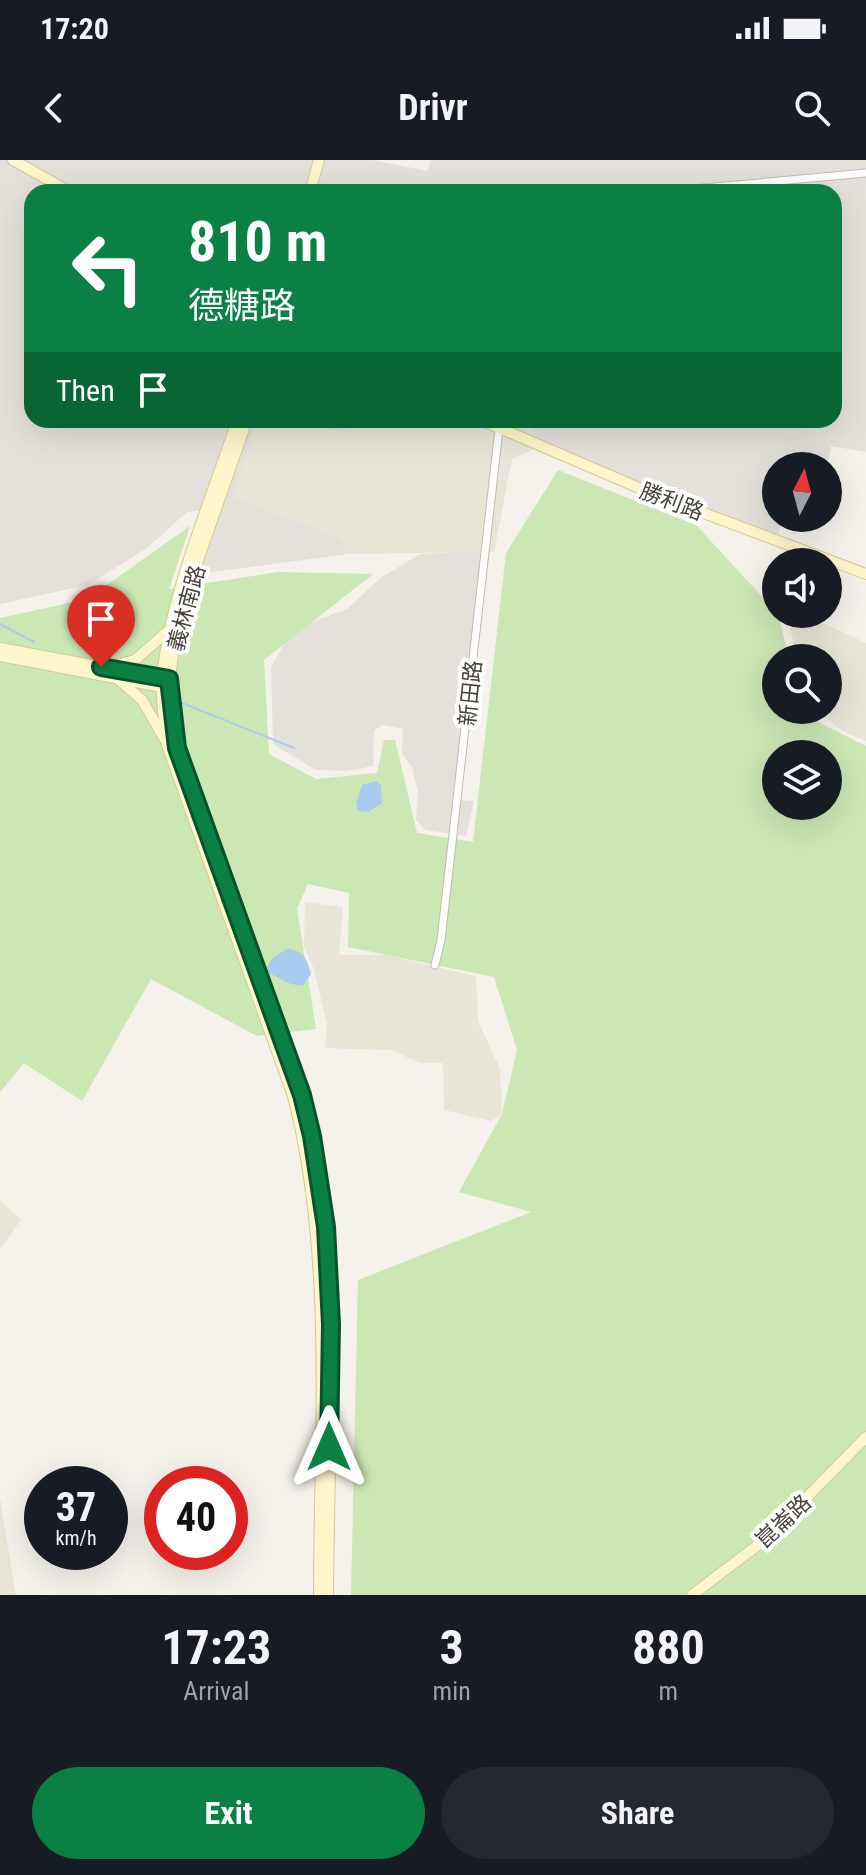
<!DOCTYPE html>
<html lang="en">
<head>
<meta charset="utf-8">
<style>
	:root { --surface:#171b24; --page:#242831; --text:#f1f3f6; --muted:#9ea1a6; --accent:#0b8043 }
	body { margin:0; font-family:"Roboto Condensed","Noto Sans TC",sans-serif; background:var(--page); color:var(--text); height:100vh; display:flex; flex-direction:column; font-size:30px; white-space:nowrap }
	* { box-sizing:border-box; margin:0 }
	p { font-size:26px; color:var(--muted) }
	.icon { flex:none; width:44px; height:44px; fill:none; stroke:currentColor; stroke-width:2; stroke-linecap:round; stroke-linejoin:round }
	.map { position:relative; height:1435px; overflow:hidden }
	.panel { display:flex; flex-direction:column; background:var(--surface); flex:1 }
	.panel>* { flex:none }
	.guide { position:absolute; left:24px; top:24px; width:818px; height:244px; border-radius:24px; box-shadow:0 8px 32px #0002; background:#0b8043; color:#fff; overflow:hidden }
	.needle { width:52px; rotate:6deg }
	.controls { position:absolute; left:762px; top:292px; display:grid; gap:16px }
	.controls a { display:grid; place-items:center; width:80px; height:80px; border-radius:50%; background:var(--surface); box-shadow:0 8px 32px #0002; font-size:40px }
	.speed { position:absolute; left:24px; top:1306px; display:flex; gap:16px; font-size:40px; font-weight:700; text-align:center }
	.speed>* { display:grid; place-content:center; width:104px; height:104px; border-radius:50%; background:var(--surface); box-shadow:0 8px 32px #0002; line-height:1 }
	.speed small { font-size:20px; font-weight:400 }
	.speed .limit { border:12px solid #d22; background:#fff; color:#111 }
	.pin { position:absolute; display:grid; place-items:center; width:68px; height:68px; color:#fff; margin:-82px -34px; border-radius:50% 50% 50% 0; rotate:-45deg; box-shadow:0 0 8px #0007 }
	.pin .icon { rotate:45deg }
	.me { position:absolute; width:88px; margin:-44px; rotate:0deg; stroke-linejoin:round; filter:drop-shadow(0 0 6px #0008) }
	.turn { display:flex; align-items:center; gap:28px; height:168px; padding:0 32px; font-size:36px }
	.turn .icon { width:104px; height:104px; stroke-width:2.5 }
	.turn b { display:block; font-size:56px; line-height:68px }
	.then { display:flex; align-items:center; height:76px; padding:0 32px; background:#0003; gap:16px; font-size:30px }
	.eta { display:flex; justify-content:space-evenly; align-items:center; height:136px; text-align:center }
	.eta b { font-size:48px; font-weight:700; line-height:56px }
	.button { display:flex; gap:16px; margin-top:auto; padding:16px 32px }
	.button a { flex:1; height:92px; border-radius:48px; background:var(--accent); color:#fff; font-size:32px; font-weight:700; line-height:92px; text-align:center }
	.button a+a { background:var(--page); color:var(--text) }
	.status { display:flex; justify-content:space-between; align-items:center; height:56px; padding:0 40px; background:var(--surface); direction:ltr }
	.status svg { height:22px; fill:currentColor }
	header { display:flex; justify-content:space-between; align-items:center; height:104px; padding:0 32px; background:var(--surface); font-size:36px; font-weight:700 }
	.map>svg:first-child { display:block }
	.residential { fill:#e8e5d8 }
	.industrial { fill:#e4e1db }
	.green { fill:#cbe7b4; fill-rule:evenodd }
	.water { fill:#a8cbef }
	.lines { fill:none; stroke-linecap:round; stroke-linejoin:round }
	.stream { stroke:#a8cbef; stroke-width:2 }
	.street-casing { stroke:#c0bbac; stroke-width:9 }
	.secondary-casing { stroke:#d3c99a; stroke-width:12 }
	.street { stroke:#fff; stroke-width:7 }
	.secondary { stroke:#fdf6cb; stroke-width:10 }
	.route-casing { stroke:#07532c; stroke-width:20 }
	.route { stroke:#0b8043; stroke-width:14 }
	.labels { text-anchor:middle; stroke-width:8; stroke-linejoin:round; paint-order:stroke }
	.street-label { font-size:22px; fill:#484338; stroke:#fff }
</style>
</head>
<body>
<div class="status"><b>17:20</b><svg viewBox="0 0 49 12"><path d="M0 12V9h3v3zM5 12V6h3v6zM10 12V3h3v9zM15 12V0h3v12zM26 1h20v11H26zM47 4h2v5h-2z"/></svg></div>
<header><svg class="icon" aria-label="back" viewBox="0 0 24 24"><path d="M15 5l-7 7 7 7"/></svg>Drivr<svg class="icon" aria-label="search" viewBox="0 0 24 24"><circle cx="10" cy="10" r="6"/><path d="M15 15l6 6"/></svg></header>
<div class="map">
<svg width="866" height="1435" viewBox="0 0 866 1435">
	<rect width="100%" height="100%" fill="#f4f2ea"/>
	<!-- residential -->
	<g class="residential">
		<path d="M258,260H281L348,274L353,260H530L536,288L512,299L494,392L348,394L341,378L233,337Z"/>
		<path d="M788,454L808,456L866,483V581L846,573L815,550H828V498H796Z"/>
		<path d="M305,742L343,747L339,795H386L476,816L478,861L500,909L502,954L491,961L444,950L443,903H420L391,890L325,888L327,865L314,809L304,787Z"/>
		<path d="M0,1040L21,1060L0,1089Z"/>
		<path d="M0,1338L16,1435H0Z"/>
	</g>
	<!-- industrial -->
	<g class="industrial">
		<path d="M0,0H372L428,11L431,0H866V292L831,286L827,306H776V358H782L776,384L536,288L530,260H834V32H32V260H258L233,337L341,378L348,394L197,414L219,349L187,352L147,388L88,425L0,444Z"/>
		<path d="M281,260H353L348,274Z"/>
		<path d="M485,391L454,640L474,641L466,676L426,670L416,660L418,633L412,607L402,594L403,569L383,565L374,570L373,606L347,611L316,610L273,584L271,507L292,470L347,449L382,417L420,394Z"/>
	</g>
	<!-- green -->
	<path class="green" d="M558,310L696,365L778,454L789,498H776V550H801L802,554L866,586V1435H351L358,1120L531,1052L459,1032L502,954L517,890L494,817L348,787L349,733L308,724L297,748L316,869L257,876L151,819L82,941L24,903L0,932V458L87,439L190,366L169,429L278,412L373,414L264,500L269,594L316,619L377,613L384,580H395L417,673L473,682L506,393ZM776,594H828V646H776Z"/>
	<!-- water -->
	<g class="water">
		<path d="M376,621L381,625L382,643L368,652L358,651L356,642L362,625Z"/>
		<path d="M287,789C304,790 307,799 311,814L303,826L291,824L269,813L267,807L273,798Z"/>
	</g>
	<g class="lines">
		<!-- stream -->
		<g class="stream">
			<path d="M0,464L34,482"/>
			<path d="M177,541L294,588"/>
		</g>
		<!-- street casing -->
		<g class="street-casing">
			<g id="street">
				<path d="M660,32L866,13"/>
				<path d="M435,805L441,780L500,260"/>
			</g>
		</g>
		<!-- secondary casing -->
		<g class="secondary-casing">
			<g id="secondary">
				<path d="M13,0L70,32"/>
				<path d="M310,32L319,0"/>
				<path d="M237,260C210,345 171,429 162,518C160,540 165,563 167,585L293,936C334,1098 319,1269 319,1435"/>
				<path d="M247,260L194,412L173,493L169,529L177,588L302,935C342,1099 329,1268 328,1435"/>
				<path d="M481,260L653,334L866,414"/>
				<path d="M0,488L167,519"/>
				<path d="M0,496L167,528"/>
				<path d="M113,506L135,500L169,470"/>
				<path d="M118,519L142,540L164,578"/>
				<path d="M692,1435L766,1379L866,1277"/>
			</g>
		</g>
		<!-- street -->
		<use href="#street" class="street"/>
		<!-- secondary -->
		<use href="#secondary" class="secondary"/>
	</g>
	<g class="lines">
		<!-- route casing -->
		<g class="route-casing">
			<path id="route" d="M101,507L169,519L177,588L302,935L312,976L326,1067L331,1164L329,1287"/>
		</g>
		<!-- route -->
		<use href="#route" class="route"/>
	</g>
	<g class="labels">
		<!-- street labels -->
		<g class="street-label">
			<text transform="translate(672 341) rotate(21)" y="8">勝利路</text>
			<text transform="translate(186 448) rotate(-75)" y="8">義林南路</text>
			<text transform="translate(470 533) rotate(-84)" y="8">新田路</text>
			<text transform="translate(783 1361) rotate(-43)" y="8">崑崙路</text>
		</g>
	</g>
</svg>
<div class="controls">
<a><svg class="needle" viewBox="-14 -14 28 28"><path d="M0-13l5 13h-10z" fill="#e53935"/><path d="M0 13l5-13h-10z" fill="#9ea1a6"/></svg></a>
<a><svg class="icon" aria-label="sound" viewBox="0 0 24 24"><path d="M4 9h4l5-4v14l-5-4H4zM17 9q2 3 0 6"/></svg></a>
<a><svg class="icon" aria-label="search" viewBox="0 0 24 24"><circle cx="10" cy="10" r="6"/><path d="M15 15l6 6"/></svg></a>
<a><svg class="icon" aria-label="layers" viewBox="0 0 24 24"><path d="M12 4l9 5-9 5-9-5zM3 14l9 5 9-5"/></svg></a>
</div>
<div class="speed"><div>37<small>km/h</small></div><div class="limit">40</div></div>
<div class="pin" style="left:101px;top:507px;background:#d93025"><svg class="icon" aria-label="arrive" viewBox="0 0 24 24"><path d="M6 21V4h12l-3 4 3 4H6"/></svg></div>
<svg class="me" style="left:329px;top:1287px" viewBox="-20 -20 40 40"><path d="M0-17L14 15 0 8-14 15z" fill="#0b8043" stroke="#fff" stroke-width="4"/></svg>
<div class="guide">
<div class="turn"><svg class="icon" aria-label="left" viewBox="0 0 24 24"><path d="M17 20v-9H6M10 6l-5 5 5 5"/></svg><div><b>810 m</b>德糖路</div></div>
<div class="then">Then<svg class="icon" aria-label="arrive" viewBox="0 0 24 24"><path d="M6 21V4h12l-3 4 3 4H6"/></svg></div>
</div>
</div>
<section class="panel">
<div class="eta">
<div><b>17:23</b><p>Arrival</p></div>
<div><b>3</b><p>min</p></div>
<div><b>880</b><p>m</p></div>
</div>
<div class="button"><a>Exit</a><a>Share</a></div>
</section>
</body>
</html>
